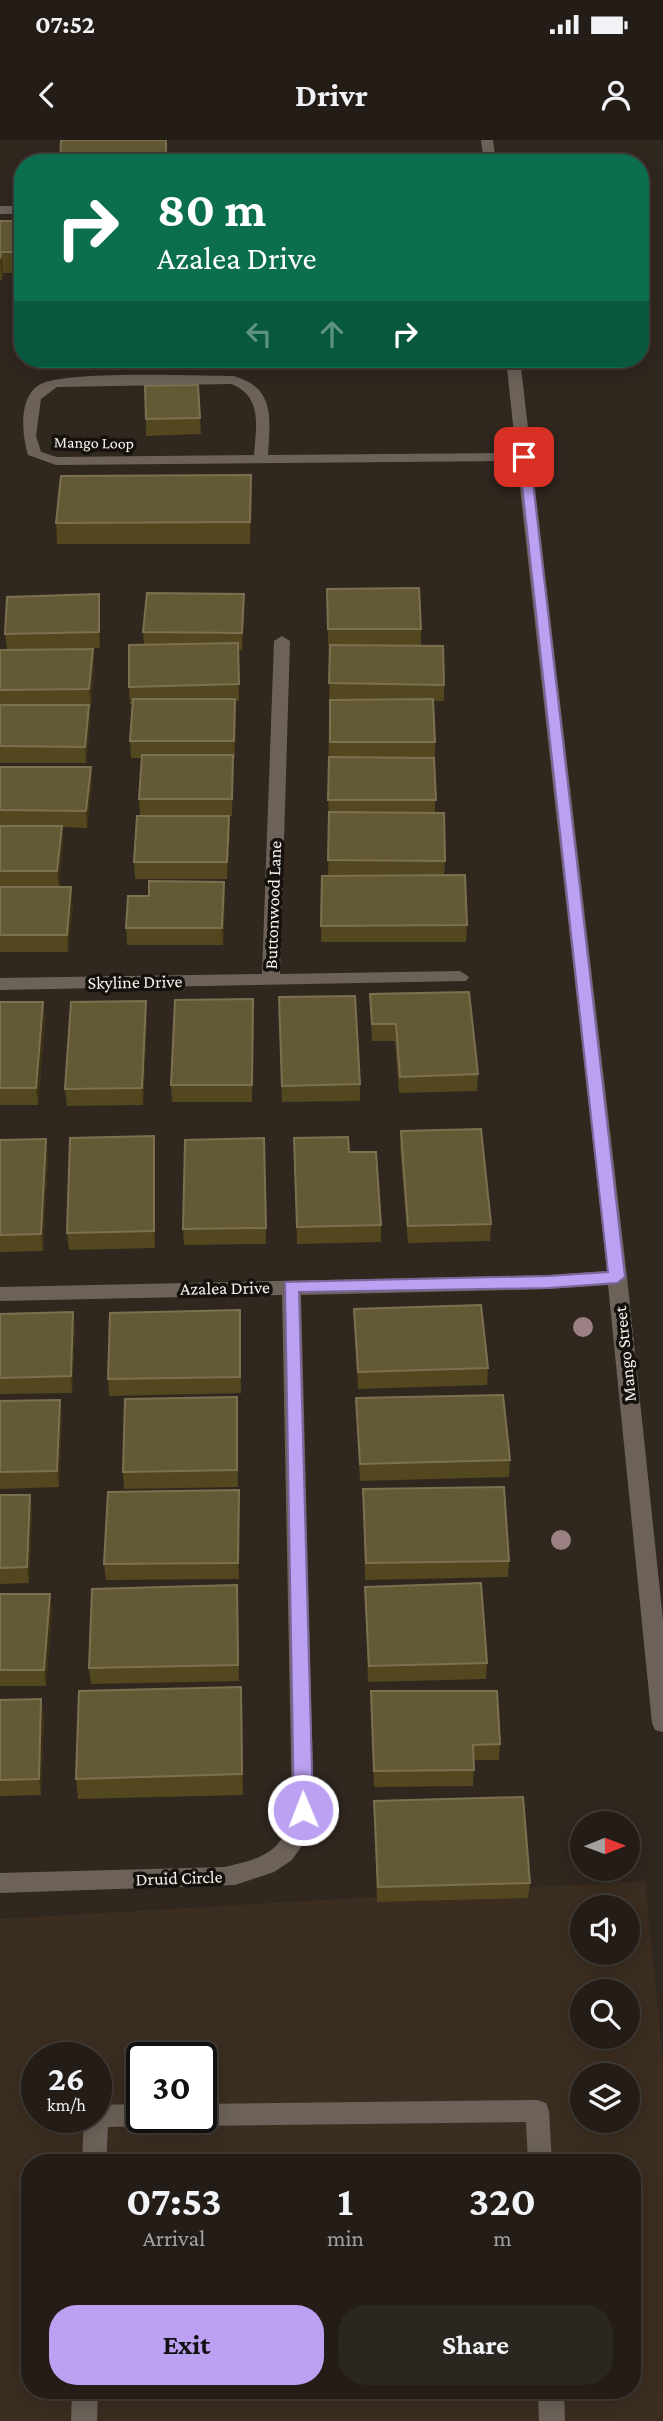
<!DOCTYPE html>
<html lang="en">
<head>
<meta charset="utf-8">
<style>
	:root { --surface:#241d17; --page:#2c2620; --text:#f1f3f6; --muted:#a3a2a1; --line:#413b36; --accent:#bca0f2 }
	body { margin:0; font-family:"Crimson Pro",serif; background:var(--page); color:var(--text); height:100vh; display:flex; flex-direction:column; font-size:26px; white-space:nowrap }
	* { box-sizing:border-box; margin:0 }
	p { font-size:23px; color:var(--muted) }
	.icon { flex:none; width:38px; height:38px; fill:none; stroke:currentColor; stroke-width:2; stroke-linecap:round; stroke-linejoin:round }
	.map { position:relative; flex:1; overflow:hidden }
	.panel { position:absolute; left:21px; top:2014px; width:620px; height:245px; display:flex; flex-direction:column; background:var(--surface); border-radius:28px; box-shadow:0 4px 18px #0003,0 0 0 2px var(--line) }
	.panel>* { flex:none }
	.guide { position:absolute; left:14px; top:14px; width:635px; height:214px; border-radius:28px; box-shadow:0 4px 18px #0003,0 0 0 2px var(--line); background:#0b6e4f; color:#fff; overflow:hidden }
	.needle { width:46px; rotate:89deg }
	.tools { position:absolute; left:570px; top:1671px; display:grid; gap:14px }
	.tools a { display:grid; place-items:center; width:70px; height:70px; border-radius:50%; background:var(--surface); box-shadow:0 4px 18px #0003,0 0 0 2px var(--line); font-size:35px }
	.speed { position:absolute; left:21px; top:1902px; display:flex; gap:14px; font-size:35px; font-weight:700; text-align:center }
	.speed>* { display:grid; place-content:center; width:91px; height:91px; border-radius:50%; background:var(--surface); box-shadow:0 4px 18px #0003,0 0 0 2px var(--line); line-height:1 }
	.speed small { font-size:18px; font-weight:400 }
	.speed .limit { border:4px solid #111; border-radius:10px; background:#fff; color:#111 }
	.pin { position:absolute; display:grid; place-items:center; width:60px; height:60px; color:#fff; margin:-30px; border-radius:14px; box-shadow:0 4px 10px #0006 }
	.me { position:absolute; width:77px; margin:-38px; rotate:359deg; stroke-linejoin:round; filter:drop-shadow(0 0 5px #0008) }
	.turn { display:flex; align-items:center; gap:24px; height:147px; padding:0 28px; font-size:32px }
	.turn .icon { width:91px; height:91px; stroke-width:2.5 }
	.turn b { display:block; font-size:49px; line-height:60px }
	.lanes { display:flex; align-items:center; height:66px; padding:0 28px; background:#0003; justify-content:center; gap:35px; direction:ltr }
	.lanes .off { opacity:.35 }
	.eta { display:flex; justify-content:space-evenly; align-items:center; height:119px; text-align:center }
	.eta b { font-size:42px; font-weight:700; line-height:49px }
	.button { display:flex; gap:14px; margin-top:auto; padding:14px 28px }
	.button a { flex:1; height:80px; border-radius:28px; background:var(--accent); color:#111; font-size:28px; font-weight:700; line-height:80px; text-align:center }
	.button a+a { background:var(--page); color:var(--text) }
	.status { display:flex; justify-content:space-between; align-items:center; height:49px; padding:0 35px; background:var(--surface); direction:ltr }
	.status svg { height:19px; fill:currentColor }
	header { display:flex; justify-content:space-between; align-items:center; height:91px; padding:0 28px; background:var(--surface); font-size:32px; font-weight:700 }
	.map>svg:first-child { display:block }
	.built { fill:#3b2d20; fill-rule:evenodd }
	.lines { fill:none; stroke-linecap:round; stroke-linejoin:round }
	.service { fill:#6c6259; fill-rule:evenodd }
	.minor { fill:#6c6259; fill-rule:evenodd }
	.tree { fill:#9c8084 }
	.wall { fill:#52471e }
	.shaded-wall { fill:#3d3215 }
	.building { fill:#635934; stroke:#7b7151; stroke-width:2 }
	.route { fill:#bca0f2; stroke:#7a689d; stroke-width:2 }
	.labels { text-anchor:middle; stroke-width:7; stroke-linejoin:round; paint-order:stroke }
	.far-street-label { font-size:16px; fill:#f8f2ed; stroke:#15110d }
	.street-label { font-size:18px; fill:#f8f2ed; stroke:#15110d }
</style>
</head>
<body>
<div class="status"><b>07:52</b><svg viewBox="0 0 49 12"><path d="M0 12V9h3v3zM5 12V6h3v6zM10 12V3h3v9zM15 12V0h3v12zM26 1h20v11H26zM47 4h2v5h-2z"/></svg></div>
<header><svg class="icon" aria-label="back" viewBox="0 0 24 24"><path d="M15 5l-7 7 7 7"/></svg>Drivr<svg class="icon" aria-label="person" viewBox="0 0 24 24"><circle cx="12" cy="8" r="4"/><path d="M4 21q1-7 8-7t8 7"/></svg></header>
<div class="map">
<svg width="663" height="2281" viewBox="0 0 663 2281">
	<rect width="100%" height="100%" fill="#30271f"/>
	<!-- built -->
	<path class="built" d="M645,1741L663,1919V2281H0V1779ZM583,1768H628V1813H583ZM583,1852H628V1897H583ZM37,1918H96V1978H37ZM142,1918H201V1978H142ZM583,1936H628V1981H583ZM30,2023H632V2250H30Z"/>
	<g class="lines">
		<!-- service -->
		<g class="service">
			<path d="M537,1960L546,1963L549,1971L552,2023H528L526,1982L201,1986L192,1983L190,1978H201V1964Z"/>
			<path d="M142,1964V1978H153L151,1983L142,1986L108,1987L106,2023H82L84,1978H96V1965Z"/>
			<path d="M72,2250H98L97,2281H71Z"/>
			<path d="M538,2250H564L565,2281H539Z"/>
		</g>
		<!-- minor -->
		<g class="minor">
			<path d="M481,0H493L496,23H484Z"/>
			<rect x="0" y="66" width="23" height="8"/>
			<path d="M506,219H520L627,1137L663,1480V1592L655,1590L652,1583L608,1145L548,1149L301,1155L314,1670L310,1694L292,1720L274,1732L235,1745L0,1753V1733L225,1727C264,1718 284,1712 292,1670L282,1155L0,1161V1147L548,1135L607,1131L517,321L56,325L28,315C22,295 18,258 39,245C64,230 197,236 233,236C276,247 270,279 268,315L516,313ZM231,244C263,256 256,287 254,315L57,317L41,312L36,296L41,259L57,247Z"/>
			<path d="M282,496L290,501L280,834L460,831L469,837L466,841L0,850V838L262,834L274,501Z"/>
		</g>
	</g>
	<!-- trees -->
	<g class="tree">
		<circle cx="583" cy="1187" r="10"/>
		<circle cx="561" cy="1400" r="10"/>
	</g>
	<!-- wall -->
	<g class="wall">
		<path d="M0,81H23V133H3L2,140H0Z"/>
		<path d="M198,245L201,294L146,296V279Z"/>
		<path d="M251,335L250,404H57L56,383Z"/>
		<path d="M327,449L421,489V506L444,545V561H433L435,602V673L445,721L444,735L467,785L466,802H321L322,736H328L329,677L328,660L330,506H328Z"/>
		<path d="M244,454V471L242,510H238L239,561H235V618H233L232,676H193L230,693L227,739H135L134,722L140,676L139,659L142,618H131L130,601L132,564H130L129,547L144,505L143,492Z"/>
		<path d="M100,471V508L69,509H93L94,526L91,566H89L90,582L86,623H0V510H7L5,494Z"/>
		<path d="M0,627H91L92,644L87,688L62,687L63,703L59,747L73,764L68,812H0Z"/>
		<path d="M224,742L225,759L223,805H127L126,788L149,756Z"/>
		<path d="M370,854L478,934L477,951L399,953L395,901H372Z"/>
		<path d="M279,857L360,944V961L282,962Z"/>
		<path d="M253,859L252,962H172L171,945Z"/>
		<path d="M146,861L147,878L143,965L67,966L65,949Z"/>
		<path d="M0,862H43L45,879L38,965H0Z"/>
		<path d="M401,991L491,1084L490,1101L408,1103L400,1008Z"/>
		<path d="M264,998L266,1104L184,1105L183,1089Z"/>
		<path d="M294,998L349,1012L381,1085V1102L297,1104Z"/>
		<path d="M0,1000L48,1016L43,1111L0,1112Z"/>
		<path d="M155,1013V1108L69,1110L67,1093Z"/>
		<path d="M354,1169L488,1228L487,1245L358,1249Z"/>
		<path d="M240,1170L241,1253L109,1256L108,1239Z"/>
		<path d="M73,1172L75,1189L72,1253L0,1254V1174Z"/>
		<path d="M356,1258L510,1320L509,1337L360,1341Z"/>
		<path d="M0,1261L62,1276L59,1347L0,1349Z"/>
		<path d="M237,1273L238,1347L124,1349L123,1332Z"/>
		<path d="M363,1349L509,1421L508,1437L365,1440Z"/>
		<path d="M239,1350V1439L106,1440L104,1424Z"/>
		<path d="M0,1355H30L32,1371L29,1443L0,1444Z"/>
		<path d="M365,1447L487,1523L486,1539L368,1542Z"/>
		<path d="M0,1454H50L52,1471L46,1546H0Z"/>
		<path d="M238,1461L239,1541L91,1544L89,1528Z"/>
		<path d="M371,1551L500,1604L499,1620H474L473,1646L374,1647Z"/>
		<path d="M0,1560L44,1575L41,1655L0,1656Z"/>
		<path d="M242,1567L243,1655L78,1659L76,1639Z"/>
		<path d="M374,1661L530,1743L528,1758L377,1762Z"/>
	</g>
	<!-- shaded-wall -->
	<g class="shaded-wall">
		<path d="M1,112L3,133L2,140L0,119Z"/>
		<path d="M251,335L252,356L250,404V382Z"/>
		<path d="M99,454L100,471V508L99,492Z"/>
		<path d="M244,454V471L242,510V493Z"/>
		<path d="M93,509L94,526L91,566L89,549Z"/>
		<path d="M235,559L236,575L235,618L234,601Z"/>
		<path d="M89,565L90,582L86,623L85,607Z"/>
		<path d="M233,615L234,632L232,676V659Z"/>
		<path d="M91,627L92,644L87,688L86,671Z"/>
		<path d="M229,676L230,693L227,739V722Z"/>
		<path d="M62,686L63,703L59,748L57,731Z"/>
		<path d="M224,742L225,759L223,805L222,788Z"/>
		<path d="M71,747L73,764L68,812L67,795Z"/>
		<path d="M253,859L254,876L252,962V945Z"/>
		<path d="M146,861L147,878L143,965L142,948Z"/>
		<path d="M43,862L45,879L38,965L36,948Z"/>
		<path d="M154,996L155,1013V1108L154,1091Z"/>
		<path d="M46,999L48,1016L43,1111L41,1094Z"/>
		<path d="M73,1172L75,1189L72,1253L71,1236Z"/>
		<path d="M60,1260L62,1276L59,1347L57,1331Z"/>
		<path d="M239,1350V1439L238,1423Z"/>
		<path d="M30,1355L32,1371L29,1443L27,1427Z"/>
		<path d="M50,1454L52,1471L46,1546L44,1530Z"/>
		<path d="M241,1547L242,1567L243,1655L242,1634Z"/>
		<path d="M41,1559L44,1575L41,1655L39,1639Z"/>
	</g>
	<!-- building -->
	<g class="building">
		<path d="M61,0H166V23H60Z"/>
		<path d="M0,81H23V112H1L0,119Z"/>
		<path d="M198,245L200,278L146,279L145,246Z"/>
		<path d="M251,335L250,382L56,383L61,336Z"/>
		<path d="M419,448L421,489H328L327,449Z"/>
		<path d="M147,453L244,454L242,493L143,492Z"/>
		<path d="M99,454V492L5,494L7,457Z"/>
		<path d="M238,503L239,544L129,547V505Z"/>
		<path d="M330,505L443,506L444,545L329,543Z"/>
		<path d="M93,509L89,549L0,550V510Z"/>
		<path d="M133,559H235L234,601H130Z"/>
		<path d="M433,559L435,602H330V560Z"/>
		<path d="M0,565H89L85,607L0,606Z"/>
		<path d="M142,615H233L232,659H139Z"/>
		<path d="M329,617L434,618L436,660H328Z"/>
		<path d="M0,627H91L86,671L0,670Z"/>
		<path d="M329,672L444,673L445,721L328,720Z"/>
		<path d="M137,676H229L227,722H134Z"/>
		<path d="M0,686H62L57,731H0Z"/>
		<path d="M465,735L467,785L321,786L322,736Z"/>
		<path d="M149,741L224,742L222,788H126L128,756H149Z"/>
		<path d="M0,747H71L67,795H0Z"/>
		<path d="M469,852L478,934L400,937L396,884H372L370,854Z"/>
		<path d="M355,856L360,944L282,946L279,857Z"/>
		<path d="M253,859L252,945H171L175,860Z"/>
		<path d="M146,861L142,948L65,949L71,862Z"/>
		<path d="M0,862H43L36,948H0Z"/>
		<path d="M481,989L491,1084L408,1086L401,991Z"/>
		<path d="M154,996V1091L67,1093L70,998Z"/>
		<path d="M348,997L349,1012H376L381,1085L297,1087L294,998Z"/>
		<path d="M264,998L266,1088L183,1089L185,1000Z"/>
		<path d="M46,999L41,1094L0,1095V1000Z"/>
		<path d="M481,1165L488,1228L358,1232L354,1169Z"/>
		<path d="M240,1170V1237L108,1239L110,1173Z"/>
		<path d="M73,1172L71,1236L0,1238V1174Z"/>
		<path d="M503,1255L510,1320L360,1324L356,1258Z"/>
		<path d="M237,1257V1330L123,1332L125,1259Z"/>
		<path d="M60,1260L57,1331L0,1332V1261Z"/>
		<path d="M504,1347L509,1421L366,1423L363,1349Z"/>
		<path d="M239,1350L238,1423L104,1424L108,1352Z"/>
		<path d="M0,1355H30L27,1427L0,1428Z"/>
		<path d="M481,1443L487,1523L369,1526L365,1447Z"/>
		<path d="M237,1445L238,1525L89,1528L92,1449Z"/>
		<path d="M0,1454H50L44,1530H0Z"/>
		<path d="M241,1547L242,1634L76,1639L79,1551Z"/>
		<path d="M371,1551H497L500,1604L473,1605L474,1630L374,1631Z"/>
		<path d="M41,1559L39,1639L0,1640V1560Z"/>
		<path d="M523,1657L530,1743L378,1747L374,1661Z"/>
	</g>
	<!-- route -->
	<path class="route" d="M524,313L530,317L625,1137L617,1143L548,1148L299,1152L313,1670L310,1675H297L294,1670L285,1142L548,1136L608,1132L519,317Z"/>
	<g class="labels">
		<!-- far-street labels -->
		<g class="far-street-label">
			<text transform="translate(94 302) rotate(1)" y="6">Mango Loop</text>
		</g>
		<!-- street labels -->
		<g class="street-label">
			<text transform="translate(273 765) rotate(-88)" y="6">Buttonwood Lane</text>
			<text transform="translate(135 842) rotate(-1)" y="6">Skyline Drive</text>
			<text transform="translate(225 1148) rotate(-1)" y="6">Azalea Drive</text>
			<text transform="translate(625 1214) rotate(-96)" y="6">Mango Street</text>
			<text transform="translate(179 1738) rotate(-2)" y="6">Druid Circle</text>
		</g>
	</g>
</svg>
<div class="tools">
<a><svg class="needle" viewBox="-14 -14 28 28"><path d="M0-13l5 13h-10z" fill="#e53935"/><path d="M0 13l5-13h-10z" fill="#a3a2a1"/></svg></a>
<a><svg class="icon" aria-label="sound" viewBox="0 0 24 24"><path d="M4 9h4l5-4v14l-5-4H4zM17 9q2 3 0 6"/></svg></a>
<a><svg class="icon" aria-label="search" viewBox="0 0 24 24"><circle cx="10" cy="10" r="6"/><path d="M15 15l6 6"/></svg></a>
<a><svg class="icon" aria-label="layers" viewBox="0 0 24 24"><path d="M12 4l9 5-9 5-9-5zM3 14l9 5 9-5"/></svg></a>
</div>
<div class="speed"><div>26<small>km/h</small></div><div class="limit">30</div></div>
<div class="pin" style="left:524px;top:317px;background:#d93025"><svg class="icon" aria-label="arrive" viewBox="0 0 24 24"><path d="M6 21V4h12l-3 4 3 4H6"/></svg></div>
<svg class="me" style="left:303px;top:1670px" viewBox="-20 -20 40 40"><circle r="17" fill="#bca0f2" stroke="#fff" stroke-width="3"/><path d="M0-11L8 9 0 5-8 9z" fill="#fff"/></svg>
<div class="guide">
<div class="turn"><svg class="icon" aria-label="right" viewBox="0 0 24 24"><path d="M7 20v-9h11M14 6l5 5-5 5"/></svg><div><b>80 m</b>Azalea Drive</div></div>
<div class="lanes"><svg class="icon off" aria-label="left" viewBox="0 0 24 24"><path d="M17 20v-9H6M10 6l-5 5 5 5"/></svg><svg class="icon off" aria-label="ahead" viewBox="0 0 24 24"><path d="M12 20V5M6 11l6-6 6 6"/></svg><svg class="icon" aria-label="right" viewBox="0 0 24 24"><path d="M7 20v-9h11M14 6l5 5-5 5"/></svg></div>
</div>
<section class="panel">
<div class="eta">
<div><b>07:53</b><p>Arrival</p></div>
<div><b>1</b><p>min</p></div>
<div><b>320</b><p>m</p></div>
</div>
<div class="button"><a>Exit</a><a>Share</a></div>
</section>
</div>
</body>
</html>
